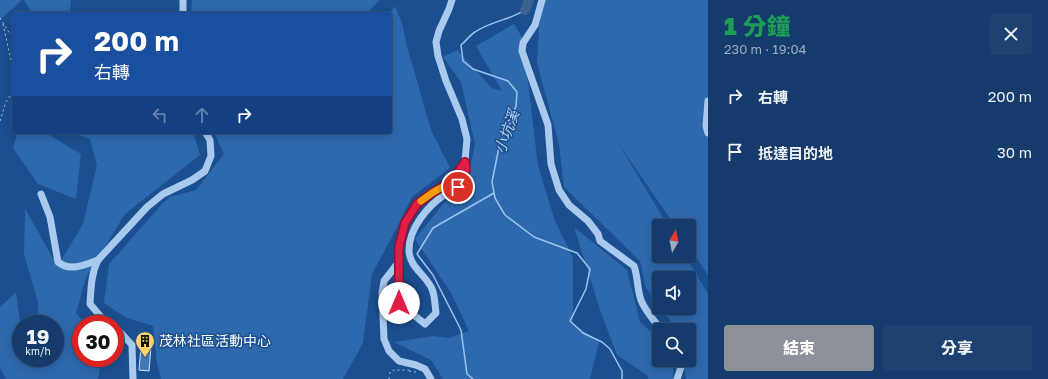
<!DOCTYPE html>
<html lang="zh-TW">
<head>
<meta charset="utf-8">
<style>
	:root { --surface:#143b6b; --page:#1d4271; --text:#f1f3f6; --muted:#9dadc1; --line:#33557e; --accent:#8c9099 }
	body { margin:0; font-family:"Golos Text","Noto Sans TC",sans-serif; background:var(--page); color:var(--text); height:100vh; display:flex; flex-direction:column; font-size:15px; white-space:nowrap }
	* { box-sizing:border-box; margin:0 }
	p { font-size:13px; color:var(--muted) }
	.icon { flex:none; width:22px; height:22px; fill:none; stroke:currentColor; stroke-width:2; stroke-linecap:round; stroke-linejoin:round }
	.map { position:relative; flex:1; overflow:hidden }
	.drawer { display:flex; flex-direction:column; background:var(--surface); width:340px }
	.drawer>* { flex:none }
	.top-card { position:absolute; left:12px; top:12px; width:380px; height:122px; border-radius:4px; box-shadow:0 2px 10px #0003,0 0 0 1px var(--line); background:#1a4fa0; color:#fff; overflow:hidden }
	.needle { width:26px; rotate:9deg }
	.tools { position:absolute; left:652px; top:219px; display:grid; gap:8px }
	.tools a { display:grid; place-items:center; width:44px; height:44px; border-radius:4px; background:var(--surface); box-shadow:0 2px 10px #0003,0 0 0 1px var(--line); font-size:20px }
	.speed { position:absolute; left:12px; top:315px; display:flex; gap:8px; font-size:20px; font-weight:700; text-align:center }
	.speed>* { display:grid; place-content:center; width:52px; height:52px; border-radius:50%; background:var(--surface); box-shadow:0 2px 10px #0003,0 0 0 1px var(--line); line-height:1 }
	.speed small { font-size:10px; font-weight:400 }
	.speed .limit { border:6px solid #d22; background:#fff; color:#111 }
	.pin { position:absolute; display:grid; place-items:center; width:34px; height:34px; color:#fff; margin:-17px; border:2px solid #fff; border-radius:50%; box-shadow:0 1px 4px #0007 }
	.me { position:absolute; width:44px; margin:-22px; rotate:0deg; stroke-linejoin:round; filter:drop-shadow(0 0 3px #0008) }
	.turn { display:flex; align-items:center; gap:14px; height:84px; padding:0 16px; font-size:18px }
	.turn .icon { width:52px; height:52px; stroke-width:2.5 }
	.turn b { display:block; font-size:28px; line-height:34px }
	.lanes { display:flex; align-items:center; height:38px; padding:0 16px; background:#0003; justify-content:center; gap:20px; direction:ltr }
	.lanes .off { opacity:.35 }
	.round { display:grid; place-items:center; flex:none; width:42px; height:42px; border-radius:4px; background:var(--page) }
	.summary { display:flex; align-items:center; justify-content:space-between; height:68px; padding:0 16px }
	h1 { font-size:24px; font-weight:800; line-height:30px; color:#1e9e55 }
	.primary-button { display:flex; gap:8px; margin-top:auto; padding:8px 16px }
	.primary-button a { flex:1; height:46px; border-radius:4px; background:var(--accent); color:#fff; font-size:16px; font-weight:800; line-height:46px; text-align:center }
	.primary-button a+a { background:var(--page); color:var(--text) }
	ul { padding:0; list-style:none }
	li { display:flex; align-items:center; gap:12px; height:56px; padding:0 16px }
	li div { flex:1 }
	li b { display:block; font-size:15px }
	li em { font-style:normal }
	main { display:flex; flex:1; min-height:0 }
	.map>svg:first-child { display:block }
	.green { fill:#2e69ad }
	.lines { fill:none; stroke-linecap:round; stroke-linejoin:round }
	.stream { stroke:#9cc4f0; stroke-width:1.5 }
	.river { stroke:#3c6290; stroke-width:10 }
	.building { fill:#4478b7; stroke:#cfe3fa }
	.path { stroke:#a9c9ee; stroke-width:1; stroke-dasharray:2 3; stroke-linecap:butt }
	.minor { stroke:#a9c9ee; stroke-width:7 }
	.route-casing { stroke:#92132f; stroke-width:10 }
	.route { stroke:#e11d48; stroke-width:7 }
	.slow { stroke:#f59e0b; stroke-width:7 }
	.labels { text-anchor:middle; stroke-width:3; stroke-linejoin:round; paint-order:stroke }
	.poi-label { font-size:14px; fill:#fff; stroke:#1b4f8f; text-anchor:start }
	.water-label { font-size:15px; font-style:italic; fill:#b5d3f5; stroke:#1b4f8f }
</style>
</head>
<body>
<main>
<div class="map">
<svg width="708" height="379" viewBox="0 0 708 379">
	<rect width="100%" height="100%" fill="#1b4f8f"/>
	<!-- green -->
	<g class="green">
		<path d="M0,0H22L0,20Z"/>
		<path d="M24,0H71L70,14H33Z"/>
		<path d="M192,0H379L367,14H191Z"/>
		<path d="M544,0H708V275L689,247V226H675L617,141L668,226H659V256H686L708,294V379H686L683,360H689V330H677L661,308H689V278H659V305L646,288L640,261L564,187L559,144L537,63L540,10Z"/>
		<path d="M395,6L402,23L407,46L431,130L450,168L412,197L391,239L372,274L363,343L343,379H161L157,364L153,326L125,317L104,303L109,264L163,203L170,197L196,190L224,154L214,132H390L389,14Z"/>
		<path d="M514,24L523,39L538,166L555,221L573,258V323L599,342L590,379H443L431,360L394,342L433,336L449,338L469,331L451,293L415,239L443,204L466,187L475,144L461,82L443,57L457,50L492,88L502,91L476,46Z"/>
		<path d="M18,132H44L81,154L76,199L38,184L13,148Z"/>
		<path d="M71,132H193L200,155L125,214L86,277L76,313L86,324H81V358H102L98,379H6L0,368V307L16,292L21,328V358H25L26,364L31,358H55V324H38V302L24,254L25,208L52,257L60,262L83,224L97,165L90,139Z"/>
		<path d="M574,227L627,270L640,322L659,339V360H673V379H648L647,375L617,355L600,310Z"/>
	</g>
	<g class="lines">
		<!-- stream -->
		<g class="stream">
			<path d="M525,10C510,20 491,21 475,32C470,35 466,41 461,45L463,61L473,69L508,81L517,92L516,106L510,123L500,142L492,182L495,198L505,215L534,237L577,253L590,269L586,289L570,321L583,333L602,342L610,349L622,371V379"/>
			<path d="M473,379L467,374L461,330L433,275L417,254L433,228L494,193"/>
		</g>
		<!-- river -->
		<path class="river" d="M525,10L529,0"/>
	</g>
	<!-- building -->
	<path class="building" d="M141,346L151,347L149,371L139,370Z"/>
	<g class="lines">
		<!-- path -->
		<g class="path">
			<path d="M0,18L10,34L14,35"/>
			<path d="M3,24L12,65L14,67"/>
			<path d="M0,121L6,102L14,90"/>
			<path d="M409,371L416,372"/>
			<path d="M389,379L390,372L394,370H409"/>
		</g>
		<!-- minor -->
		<g class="minor">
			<path d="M183,0V14"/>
			<path d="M542,0L535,25L523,43L522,51L548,125L551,164L559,190L569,205L588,221L598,234L600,241L634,266C638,277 637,289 641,300C645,311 655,321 661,330"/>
			<path d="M708,101L706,126L708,133"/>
			<path d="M41,194L50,217L58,262C70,272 84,265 98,260"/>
			<path d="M398,263L399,303L425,324L436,313C435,306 435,296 432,289C426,275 409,267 409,250C409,228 428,206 444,195C448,192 454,191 458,187C464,181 465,169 465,161"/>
			<path d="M107,324L90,304C91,289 91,274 98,260L147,207L163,194L192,180L205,171L211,156L210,140L205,132"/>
			<path d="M115,329L121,333L132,345L133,379"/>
			<path d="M689,352V354"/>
			<path d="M431,379L425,369L416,365L399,361L389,351L384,339L382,293L384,281L398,263L399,247L405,223L417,204L432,193L451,182L465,161L467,139L462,119L446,81L438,56L436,42L439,31L449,9L452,0"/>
			<path d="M677,379L681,367L685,360"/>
		</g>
	</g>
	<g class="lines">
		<!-- route casing -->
		<g class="route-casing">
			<path id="route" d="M399,303V247L405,223L417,204L432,193L451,182L465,162L466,170L458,187"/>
		</g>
		<!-- route -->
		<use href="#route" class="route"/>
		<!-- slow -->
		<path class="slow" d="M421,201L432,193L451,182L453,180"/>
	</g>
	<!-- icons -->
	<defs>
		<g id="building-pin" transform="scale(1)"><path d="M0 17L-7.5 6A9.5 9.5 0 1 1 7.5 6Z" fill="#ffd166" stroke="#1b4f8f"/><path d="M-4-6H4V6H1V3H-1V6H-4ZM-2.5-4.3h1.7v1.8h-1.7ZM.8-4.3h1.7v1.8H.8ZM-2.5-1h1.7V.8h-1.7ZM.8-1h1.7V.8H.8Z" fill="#111"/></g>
	</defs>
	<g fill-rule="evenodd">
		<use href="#building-pin" x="145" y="341"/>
	</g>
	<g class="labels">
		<!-- poi labels -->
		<g class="poi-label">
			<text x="159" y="346">茂林社區活動中心</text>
		</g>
		<!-- water labels -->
		<g class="water-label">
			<text transform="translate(507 132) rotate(-70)" y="5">小坑溪</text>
		</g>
	</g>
</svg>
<div class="tools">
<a><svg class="needle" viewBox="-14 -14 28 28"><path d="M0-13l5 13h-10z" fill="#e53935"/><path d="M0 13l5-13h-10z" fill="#9dadc1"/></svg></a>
<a><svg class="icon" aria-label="sound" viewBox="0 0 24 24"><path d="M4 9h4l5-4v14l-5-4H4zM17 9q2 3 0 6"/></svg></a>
<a><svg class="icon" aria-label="search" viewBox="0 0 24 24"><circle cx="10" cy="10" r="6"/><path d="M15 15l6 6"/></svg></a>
</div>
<div class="speed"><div>19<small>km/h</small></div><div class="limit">30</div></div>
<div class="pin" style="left:458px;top:187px;background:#d93025"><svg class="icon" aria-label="arrive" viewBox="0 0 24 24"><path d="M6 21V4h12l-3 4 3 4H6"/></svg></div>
<svg class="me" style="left:399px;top:303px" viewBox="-20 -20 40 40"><circle r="19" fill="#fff"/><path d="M0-13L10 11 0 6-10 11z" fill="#e11d48"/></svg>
<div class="top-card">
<div class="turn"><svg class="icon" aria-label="right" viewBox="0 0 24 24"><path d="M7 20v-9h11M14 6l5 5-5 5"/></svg><div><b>200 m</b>右轉</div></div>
<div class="lanes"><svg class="icon off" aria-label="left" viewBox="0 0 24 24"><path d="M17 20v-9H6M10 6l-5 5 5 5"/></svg><svg class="icon off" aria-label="ahead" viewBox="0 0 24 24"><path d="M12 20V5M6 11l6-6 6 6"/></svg><svg class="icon" aria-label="right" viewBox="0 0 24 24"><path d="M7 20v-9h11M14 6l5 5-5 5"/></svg></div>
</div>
</div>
<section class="drawer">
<div class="summary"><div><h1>1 分鐘</h1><p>230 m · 19:04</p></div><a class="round"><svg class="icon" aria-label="close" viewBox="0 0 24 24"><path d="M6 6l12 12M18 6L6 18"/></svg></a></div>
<ul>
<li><svg class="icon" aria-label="right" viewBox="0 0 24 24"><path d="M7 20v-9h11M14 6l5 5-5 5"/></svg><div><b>右轉</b></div><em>200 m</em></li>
<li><svg class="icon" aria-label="arrive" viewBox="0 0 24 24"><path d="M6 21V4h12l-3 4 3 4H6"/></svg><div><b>抵達目的地</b></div><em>30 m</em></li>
</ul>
<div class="primary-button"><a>結束</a><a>分享</a></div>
</section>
</main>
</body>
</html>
